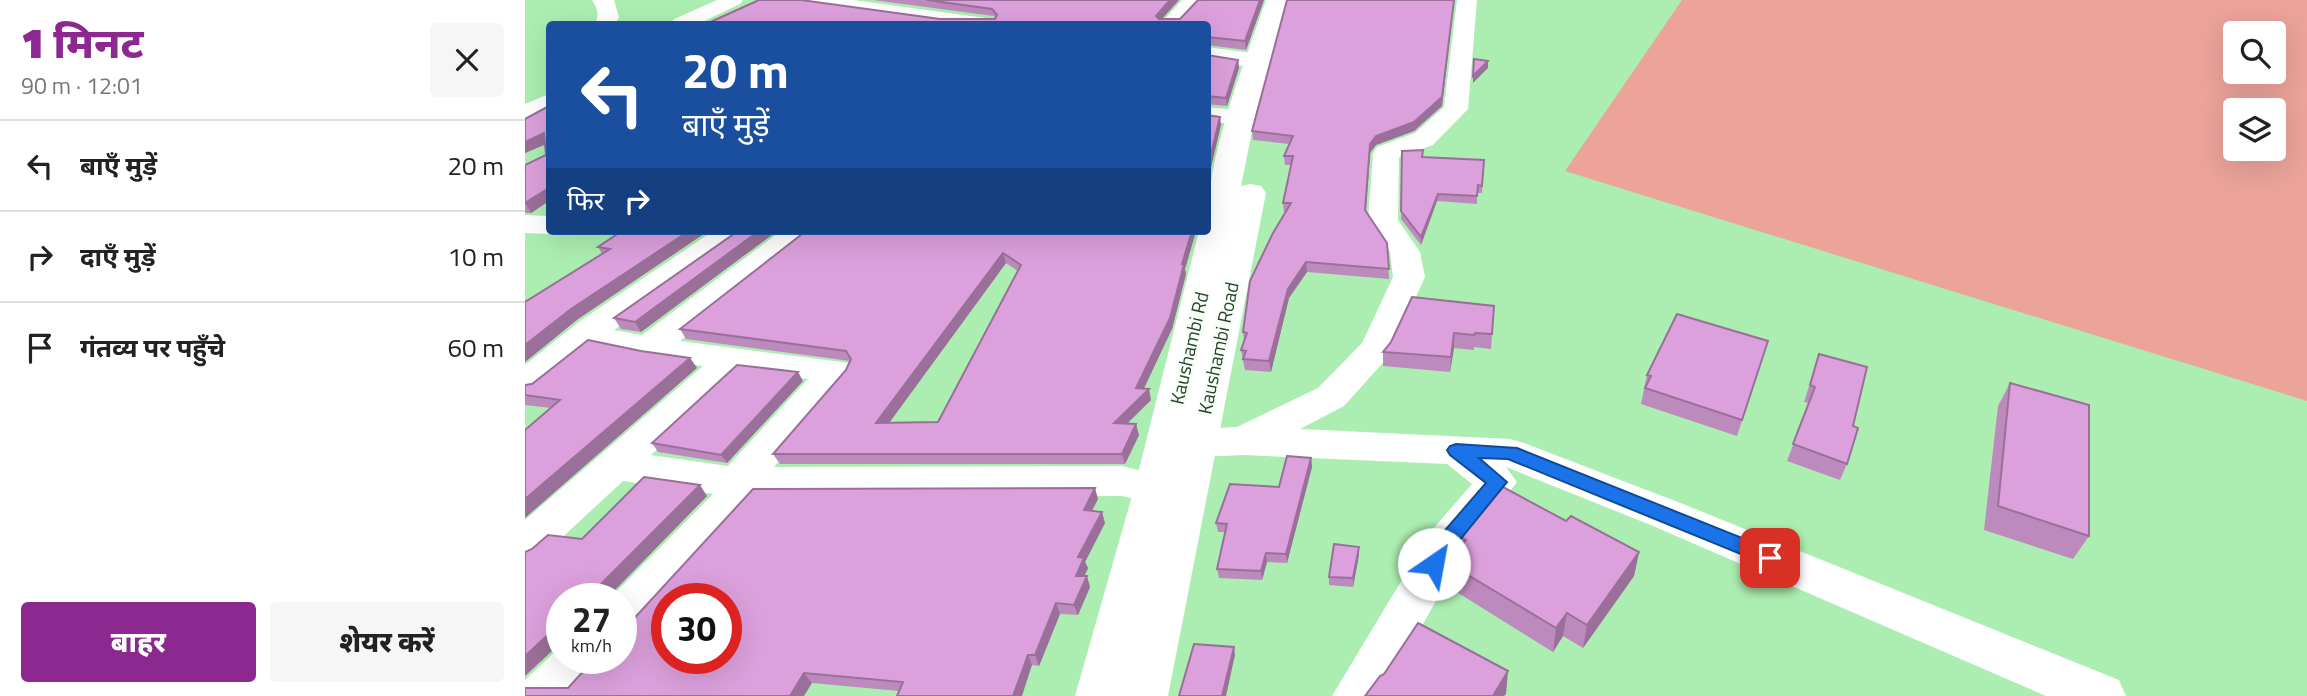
<!DOCTYPE html>
<html lang="hi">
<head>
<meta charset="utf-8">
<style>
	:root { --surface:#fff; --page:#f6f6f6; --text:#222; --muted:#767676; --line:#e0e0e0; --accent:#8c288f }
	body { margin:0; font-family:"Titillium Web","Noto Sans Devanagari",sans-serif; background:var(--page); color:var(--text); height:100vh; display:flex; flex-direction:column; font-size:26px; white-space:nowrap }
	* { box-sizing:border-box; margin:0 }
	p { font-size:23px; color:var(--muted) }
	.icon { flex:none; width:38px; height:38px; fill:none; stroke:currentColor; stroke-width:2; stroke-linecap:round; stroke-linejoin:round }
	.map { position:relative; flex:1; overflow:hidden }
	.panel { display:flex; flex-direction:column; background:var(--surface); width:525px }
	.panel>* { flex:none }
	.banner { position:absolute; left:21px; top:21px; width:665px; height:214px; border-radius:7px; box-shadow:0 7px 28px #0002; background:#1a4fa0; color:#fff; overflow:hidden }
	.fabs { position:absolute; left:1698px; top:21px; display:grid; gap:14px }
	.fabs a { display:grid; place-items:center; width:63px; height:63px; border-radius:7px; background:var(--surface); box-shadow:0 7px 28px #0002; font-size:35px }
	.speed { position:absolute; left:21px; top:583px; display:flex; gap:14px; font-size:35px; font-weight:700; text-align:center }
	.speed>* { display:grid; place-content:center; width:91px; height:91px; border-radius:50%; background:var(--surface); box-shadow:0 7px 28px #0002; line-height:1 }
	.speed small { font-size:18px; font-weight:400 }
	.speed .limit { border:10px solid #d22; background:#fff; color:#111 }
	.pin { position:absolute; display:grid; place-items:center; width:60px; height:60px; color:#fff; margin:-30px; border-radius:14px; box-shadow:0 4px 10px #0006 }
	.me { position:absolute; width:77px; margin:-38px; rotate:33deg; stroke-linejoin:round; filter:drop-shadow(0 0 5px #0008) }
	.turn { display:flex; align-items:center; gap:24px; height:147px; padding:0 21px; font-size:32px }
	.turn .icon { width:91px; height:91px; stroke-width:2.5 }
	.turn b { display:block; font-size:49px; line-height:60px }
	.then { display:flex; align-items:center; height:66px; padding:0 21px; background:#0003; gap:14px; font-size:26px }
	.round { display:grid; place-items:center; flex:none; width:74px; height:74px; border-radius:7px; background:var(--page) }
	.head { display:flex; align-items:center; justify-content:space-between; height:119px; padding:0 21px }
	h1 { font-size:42px; font-weight:800; line-height:52px; color:var(--accent) }
	.cta { display:flex; gap:14px; margin-top:auto; padding:14px 21px }
	.cta a { flex:1; height:80px; border-radius:7px; background:var(--accent); color:#fff; font-size:28px; font-weight:800; line-height:80px; text-align:center }
	.cta a+a { background:var(--page); color:var(--text) }
	ul { padding:0; list-style:none }
	li { display:flex; align-items:center; gap:21px; height:91px; padding:0 21px; border-top:2px solid var(--line) }
	li div { flex:1 }
	li b { display:block; font-size:26px }
	li em { font-style:normal }
	main { display:flex; flex:1; min-height:0 }
	.map>svg:first-child { display:block }
	.green { fill:#eba39a; fill-rule:evenodd }
	.lines { fill:none; stroke-linecap:round; stroke-linejoin:round }
	.minor { fill:#fff; fill-rule:evenodd }
	.major { fill:#fff; fill-rule:evenodd }
	.wall { fill:#bd8abd; fill-rule:evenodd }
	.shaded-wall { fill:#9a709a }
	.building { fill:#dca0dc; stroke:#9a709a; stroke-width:2; fill-rule:evenodd }
	.route { fill:#1a73e8; stroke:#114b97; stroke-width:2 }
	.labels { text-anchor:middle; stroke-width:6; stroke-linejoin:round; paint-order:stroke }
	.street-label { font-size:19px; fill:#27422a; stroke:#f7fef8 }
</style>
</head>
<body>
<main>
<section class="panel">
<div class="head"><div><h1>1 मिनट</h1><p>90 m · 12:01</p></div><a class="round"><svg class="icon" aria-label="close" viewBox="0 0 24 24"><path d="M6 6l12 12M18 6L6 18"/></svg></a></div>
<ul>
<li><svg class="icon" aria-label="left" viewBox="0 0 24 24"><path d="M17 20v-9H6M10 6l-5 5 5 5"/></svg><div><b>बाएँ मुड़ें</b></div><em>20 m</em></li>
<li><svg class="icon" aria-label="right" viewBox="0 0 24 24"><path d="M7 20v-9h11M14 6l5 5-5 5"/></svg><div><b>दाएँ मुड़ें</b></div><em>10 m</em></li>
<li><svg class="icon" aria-label="arrive" viewBox="0 0 24 24"><path d="M6 21V4h12l-3 4 3 4H6"/></svg><div><b>गंतव्य पर पहुँचे</b></div><em>60 m</em></li>
</ul>
<div class="cta"><a>बाहर</a><a>शेयर करें</a></div>
</section>
<div class="map">
<svg width="1782" height="696" viewBox="0 0 1782 696">
	<rect width="100%" height="100%" fill="#aceeb1"/>
	<!-- green -->
	<path class="green" d="M1157,0H1782V401L1040,171ZM1710,33H1748V72H1710ZM1710,110H1748V149H1710Z"/>
	<g class="lines">
		<!-- minor -->
		<g class="minor">
			<path d="M67,0H89L94,17L90,24H70C74,14 73,10 67,0Z"/>
			<path d="M192,0H218L215,4L173,24H146L149,19Z"/>
			<path d="M272,0H328L461,18L469,19L472,24H418L282,6L275,4Z"/>
			<path d="M657,0H678L656,24H635Z"/>
			<path d="M932,0H952L943,109L908,145L874,157L873,220L895,252L900,277L864,356L819,406L775,429L985,439L999,443L1158,504L1594,680L1601,696H1521L1128,526L981,467L992,482L937,554L858,696H807L907,530L947,484L922,464L719,455L673,457L659,453L653,443L659,433L673,429L712,427L793,388L837,343L868,277L865,252L843,220L848,153L852,147L890,133L919,107Z"/>
			<path d="M682,47L734,54L742,56L745,61L742,66L734,68L682,61Z"/>
			<path d="M24,94V111L0,122V104Z"/>
			<path d="M682,107L725,111L729,116L725,121L716,124L682,122Z"/>
			<path d="M0,215L24,216V231H35L24,234L0,233Z"/>
			<path d="M188,231H223L219,237L89,330L117,335L256,231H290L286,237L155,341L324,363L329,371L324,379L249,467L597,466L646,478L652,489L646,500L632,504L597,496L234,497L112,632L96,638V598H85L188,494L98,481L15,558L0,563V520L178,366L123,359L69,347L13,392L0,395V365L55,321ZM216,371L283,379L203,466L126,455Z"/>
			<path d="M37,645V658H80L73,673L51,696H0V680Z"/>
		</g>
		<!-- major -->
		<path class="major" d="M741,0H763L730,116L716,186L725,184L736,186L741,193L643,696H550L609,489L674,231H682C682,152 716,74 741,0Z"/>
	</g>
	<!-- wall -->
	<g class="wall">
		<path d="M348,0H654L637,19H655L673,0H739L721,50L682,45V24H181L279,1L415,19H470V18L469,16Z"/>
		<path d="M762,0H929L917,106L889,131L851,145L845,153L841,212L862,243L864,279L782,272L764,298L746,372L720,370L716,350L719,341L718,332L761,213L759,212L758,203L766,165H760L759,156L764,144L728,140L727,131Z"/>
		<path d="M682,55L713,60L714,68L702,106L682,104Z"/>
		<path d="M24,106V201L6,213H0V165L21,155L20,144L0,153Z"/>
		<path d="M877,151L898,157L959,160L957,193H952V204L912,201L896,245L876,219Z"/>
		<path d="M97,231H183L53,319L0,362V302L77,254L73,247Z"/>
		<path d="M213,231H252L116,332L96,329L89,318Z"/>
		<path d="M281,231H671L660,269L661,274L647,329L618,389L626,400L602,424L614,435L600,464H255L248,454L321,370L325,361L161,339L155,329ZM481,263L493,271L413,422L364,423Z"/>
		<path d="M969,306L966,349L949,347V350L929,348L925,372L858,366V352Z"/>
		<path d="M1243,341L1212,436L1116,404L1122,375Z"/>
		<path d="M116,351L165,358L172,368L26,408L0,405V385Z"/>
		<path d="M1294,354L1328,426L1322,464L1315,480L1262,461L1284,403L1279,402Z"/>
		<path d="M278,381L202,463L133,452L127,443Z"/>
		<path d="M1485,383L1564,536L1548,559L1459,530L1473,406Z"/>
		<path d="M786,458L787,467L762,563L742,562L737,580L694,578L692,569L700,532H693L691,523L754,487Z"/>
		<path d="M182,496L87,593L37,598V652L31,647L0,676V552L57,539Z"/>
		<path d="M573,499L567,511L580,523L560,562L563,568L559,576L565,587L553,615L535,614L514,666L507,665L374,691L287,683L43,688Z"/>
		<path d="M1041,521L1114,552L1109,576L1058,648L1038,636L1028,652L922,586L923,563L936,546L937,538Z"/>
		<path d="M834,547V555L828,587L804,585V577Z"/>
	</g>
	<!-- shaded-wall -->
	<g class="shaded-wall">
		<path d="M645,0H654L632,24L631,16Z"/>
		<path d="M735,0H739L721,50L720,41Z"/>
		<path d="M929,0L917,106L889,131L851,145L845,153L840,220V210L845,144Z"/>
		<path d="M713,60L714,68L702,106L701,98Z"/>
		<path d="M963,61V68L948,83V76Z"/>
		<path d="M695,117L696,125L685,172L682,198L684,162Z"/>
		<path d="M19,133L24,143L0,153V142Z"/>
		<path d="M24,188V201L6,213L0,203Z"/>
		<path d="M913,194L912,201L896,245V237Z"/>
		<path d="M164,231H183L53,319L0,362V345L46,309Z"/>
		<path d="M234,231H252L116,332L110,322Z"/>
		<path d="M667,231H671L660,269L661,274L647,329L614,399L611,388Z"/>
		<path d="M478,253L481,263L356,434L351,423Z"/>
		<path d="M781,262L782,272L764,298L746,372L744,361L763,289Z"/>
		<path d="M929,333V348L925,372L926,357Z"/>
		<path d="M165,358L172,368L0,518V499Z"/>
		<path d="M273,372L278,381L202,463L196,455Z"/>
		<path d="M624,389L626,400L592,433L589,423Z"/>
		<path d="M611,424L614,435L600,464L597,454Z"/>
		<path d="M786,458L787,467L762,563L761,554Z"/>
		<path d="M175,485L182,496L87,593L92,598H84L74,589V586Z"/>
		<path d="M570,488L573,499L562,520L559,510Z"/>
		<path d="M577,512L580,523L560,562L563,568L555,586L551,576L553,557Z"/>
		<path d="M834,547V555L828,587V578Z"/>
		<path d="M1114,552L1109,576L1058,648L1062,625Z"/>
		<path d="M741,553L742,562L737,580L736,571Z"/>
		<path d="M562,576L565,587L553,615L549,605Z"/>
		<path d="M531,603L535,614L514,666L510,655Z"/>
		<path d="M1042,613L1038,636L1028,652L1031,628Z"/>
		<path d="M25,633L35,643L29,645L31,647L0,676V656Z"/>
		<path d="M709,647L710,655L701,696H697Z"/>
		<path d="M503,655L507,665L497,696H488Z"/>
		<path d="M983,671L981,694L979,696H968Z"/>
		<path d="M279,673L287,683L279,696H265Z"/>
	</g>
	<!-- building -->
	<g class="building">
		<path d="M234,0H276L415,19H470L472,15L467,9L402,0H645L631,16L634,19H655L673,0H735L720,41L682,37V24H181Z"/>
		<path d="M762,0H929L917,97L889,122L851,136L845,144L840,210L862,243L864,269L781,262L763,289L744,361L718,359L721,351L716,350L722,333L718,332L725,281L748,233L766,203H758L768,156H759L768,136L727,131Z"/>
		<path d="M682,55L713,60L701,98L682,96Z"/>
		<path d="M949,59L963,61L948,76Z"/>
		<path d="M24,106V184H23L24,185V188L0,203V165L21,155L19,133L0,142V119Z"/>
		<path d="M682,115L695,117L684,162L682,174Z"/>
		<path d="M898,150L897,157L959,160L957,186L953,185L952,196L913,194L896,237L876,211L877,151Z"/>
		<path d="M97,231H164L46,309L0,345V302L85,249L73,247Z"/>
		<path d="M213,231H234L110,322L89,318Z"/>
		<path d="M281,231H667L657,264H659L645,318L611,388L624,389L589,423L611,424L597,454H248L321,370L326,359L321,351L155,329ZM478,253L496,265L413,422L351,423Z"/>
		<path d="M887,297L969,306L967,334L950,333L949,335L929,333L926,357L858,352L866,342Z"/>
		<path d="M1152,314L1243,341L1217,420L1120,388L1126,376L1122,375Z"/>
		<path d="M63,340L116,351L165,358L0,499V430L35,400L0,395V385L7,384Z"/>
		<path d="M1294,354L1342,367L1328,426L1333,428L1322,464L1268,444L1290,387L1285,385Z"/>
		<path d="M212,365L273,372L196,455L127,443Z"/>
		<path d="M1485,383L1564,405V536L1473,506Z"/>
		<path d="M762,456L786,458L761,554L741,553L736,571L692,569L702,524L691,523L705,484L754,487Z"/>
		<path d="M119,477L175,485L74,586V589L84,590V598H37V645H29L30,635L25,633L0,656V552L7,549L23,535L57,539Z"/>
		<path d="M976,486L1041,521L1046,516L1114,552L1062,625L1042,613L1031,628L923,563L941,540L937,538L940,532Z"/>
		<path d="M570,488L559,510L577,512L553,557L559,558L551,576H562L549,605L531,603L510,655H503L488,696H372L378,682L279,673L265,696H0V688H43L65,664L68,658H96V626L105,623L228,489ZM142,598H201V658H142Z"/>
		<path d="M809,544L834,547L828,578L804,577Z"/>
		<path d="M893,623L983,671L968,696H840L855,676L859,674Z"/>
		<path d="M669,644L709,647L697,696H654Z"/>
	</g>
	<!-- route -->
	<path class="route" d="M931,444L992,448L1252,552L1255,558L1252,563L1245,566L983,459L954,458L982,482L929,547L917,570L909,572L902,570L899,564L915,536L961,483L925,455L922,450L925,446Z"/>
	<g class="labels">
		<!-- street labels -->
		<g class="street-label">
			<text transform="translate(664 348) rotate(-77)" y="7">Kaushambi Rd</text>
			<text transform="translate(693 348) rotate(-78)" y="7">Kaushambi Road</text>
		</g>
	</g>
</svg>
<div class="fabs">
<a><svg class="icon" aria-label="search" viewBox="0 0 24 24"><circle cx="10" cy="10" r="6"/><path d="M15 15l6 6"/></svg></a>
<a><svg class="icon" aria-label="layers" viewBox="0 0 24 24"><path d="M12 4l9 5-9 5-9-5zM3 14l9 5 9-5"/></svg></a>
</div>
<div class="speed"><div>27<small>km/h</small></div><div class="limit">30</div></div>
<div class="pin" style="left:1245px;top:558px;background:#d93025"><svg class="icon" aria-label="arrive" viewBox="0 0 24 24"><path d="M6 21V4h12l-3 4 3 4H6"/></svg></div>
<svg class="me" style="left:909px;top:564px" viewBox="-20 -20 40 40"><circle r="19" fill="#fff"/><path d="M0-13L10 11 0 6-10 11z" fill="#1a73e8"/></svg>
<div class="banner">
<div class="turn"><svg class="icon" aria-label="left" viewBox="0 0 24 24"><path d="M17 20v-9H6M10 6l-5 5 5 5"/></svg><div><b>20 m</b>बाएँ मुड़ें</div></div>
<div class="then">फिर<svg class="icon" aria-label="right" viewBox="0 0 24 24"><path d="M7 20v-9h11M14 6l5 5-5 5"/></svg></div>
</div>
</div>
</main>
</body>
</html>
